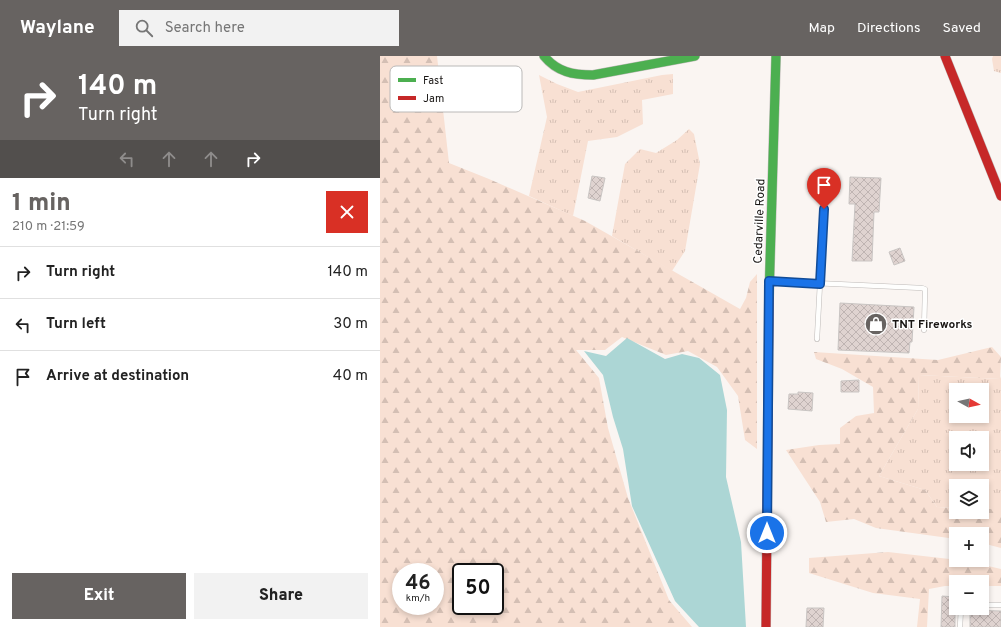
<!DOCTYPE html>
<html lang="en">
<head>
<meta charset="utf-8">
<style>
	:root { --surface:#fff; --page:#f2f2f2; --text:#222; --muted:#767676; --line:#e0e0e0; --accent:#676361 }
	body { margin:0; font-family:Overpass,sans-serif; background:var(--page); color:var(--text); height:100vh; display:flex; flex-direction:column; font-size:15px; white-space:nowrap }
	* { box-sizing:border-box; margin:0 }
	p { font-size:13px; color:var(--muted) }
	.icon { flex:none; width:22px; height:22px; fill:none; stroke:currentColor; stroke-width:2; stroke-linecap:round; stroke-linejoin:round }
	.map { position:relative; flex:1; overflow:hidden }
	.side { display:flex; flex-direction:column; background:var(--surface); width:380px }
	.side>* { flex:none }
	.hud { background:#676361; color:#fff; overflow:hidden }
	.needle { width:26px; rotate:98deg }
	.fabs { position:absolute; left:569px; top:327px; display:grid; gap:8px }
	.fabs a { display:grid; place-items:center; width:40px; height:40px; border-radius:0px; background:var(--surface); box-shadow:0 2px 6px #0003; font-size:20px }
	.speed { position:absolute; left:12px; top:507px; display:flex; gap:8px; font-size:20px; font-weight:700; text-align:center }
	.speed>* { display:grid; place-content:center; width:52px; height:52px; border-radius:50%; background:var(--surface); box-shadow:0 2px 6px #0003; line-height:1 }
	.speed small { font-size:10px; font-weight:400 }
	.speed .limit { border:2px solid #111; border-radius:6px; background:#fff; color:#111 }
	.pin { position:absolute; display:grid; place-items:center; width:34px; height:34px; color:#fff; margin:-41px -17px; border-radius:50% 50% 50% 0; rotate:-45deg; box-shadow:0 0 4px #0007 }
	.pin .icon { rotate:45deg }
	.me { position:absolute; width:44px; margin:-22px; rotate:0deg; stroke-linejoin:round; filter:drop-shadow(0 0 3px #0008) }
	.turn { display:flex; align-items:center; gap:14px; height:84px; padding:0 12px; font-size:18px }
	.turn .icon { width:52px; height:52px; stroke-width:2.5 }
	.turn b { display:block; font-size:28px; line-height:34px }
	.lanes { display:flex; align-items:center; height:38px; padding:0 12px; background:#0003; justify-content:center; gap:20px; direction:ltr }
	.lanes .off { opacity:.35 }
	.round { display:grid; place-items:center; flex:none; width:42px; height:42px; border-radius:0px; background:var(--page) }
	.headline { display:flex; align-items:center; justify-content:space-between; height:68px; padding:0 12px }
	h1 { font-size:24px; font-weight:800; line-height:30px; color:var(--accent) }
	.action { display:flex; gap:8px; margin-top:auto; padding:8px 12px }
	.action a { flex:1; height:46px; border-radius:0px; background:var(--accent); color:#fff; font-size:16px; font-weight:800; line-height:46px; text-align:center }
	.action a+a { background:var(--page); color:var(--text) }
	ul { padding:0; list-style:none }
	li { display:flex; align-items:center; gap:12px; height:52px; padding:0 12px; border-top:1px solid var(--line) }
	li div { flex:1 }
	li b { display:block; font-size:15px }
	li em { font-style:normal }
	header { display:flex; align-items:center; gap:24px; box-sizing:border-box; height:56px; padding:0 20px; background:var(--accent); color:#fff }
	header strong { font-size:19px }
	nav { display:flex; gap:22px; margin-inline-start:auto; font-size:14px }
	.search { width:280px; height:36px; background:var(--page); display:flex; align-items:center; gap:10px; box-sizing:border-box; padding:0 14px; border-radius:0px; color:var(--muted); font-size:15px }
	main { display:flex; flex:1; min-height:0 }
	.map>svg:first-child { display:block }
	.grass { fill:url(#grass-tufts); fill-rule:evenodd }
	.forest { fill:url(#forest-firs); fill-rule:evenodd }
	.water { fill:#acd6d5 }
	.building { fill:url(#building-cross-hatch); stroke:#c9c5c3 }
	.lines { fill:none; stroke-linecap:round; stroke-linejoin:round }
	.lane-casing { stroke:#bebab8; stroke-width:5.5 }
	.fast-casing { stroke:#bebab8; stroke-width:10 }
	.jam-casing { stroke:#bebab8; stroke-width:10 }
	.lane { stroke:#fefefd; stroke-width:4.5 }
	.fast { stroke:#4caf50; stroke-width:9 }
	.jam { stroke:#c62828; stroke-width:9 }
	.route-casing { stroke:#114b97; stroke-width:10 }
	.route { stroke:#1a73e8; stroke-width:7 }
	.labels { text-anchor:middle; stroke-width:3; stroke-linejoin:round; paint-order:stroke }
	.street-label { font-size:12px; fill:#181513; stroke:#fff }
	.poi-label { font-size:12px; font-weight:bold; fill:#181513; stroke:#fff; text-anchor:start }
	.key { fill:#fff; stroke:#bab9b8; stroke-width:1 }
	.key-label { font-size:11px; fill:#181513 }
</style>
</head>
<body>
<header>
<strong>Waylane</strong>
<div class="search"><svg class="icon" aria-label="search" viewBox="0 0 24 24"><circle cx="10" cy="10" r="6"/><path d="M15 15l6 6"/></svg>Search here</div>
<nav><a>Map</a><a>Directions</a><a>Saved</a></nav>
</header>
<main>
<section class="side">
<div class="hud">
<div class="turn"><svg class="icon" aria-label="right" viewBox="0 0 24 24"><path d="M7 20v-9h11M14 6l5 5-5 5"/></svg><div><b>140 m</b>Turn right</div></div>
<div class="lanes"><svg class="icon off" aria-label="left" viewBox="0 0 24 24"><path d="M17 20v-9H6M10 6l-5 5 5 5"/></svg><svg class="icon off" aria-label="ahead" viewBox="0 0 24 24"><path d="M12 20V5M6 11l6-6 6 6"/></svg><svg class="icon off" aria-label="ahead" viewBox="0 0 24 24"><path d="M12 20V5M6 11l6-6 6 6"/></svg><svg class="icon" aria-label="right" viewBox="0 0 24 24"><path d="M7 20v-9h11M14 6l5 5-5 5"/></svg></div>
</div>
<div class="headline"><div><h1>1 min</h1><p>210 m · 21:59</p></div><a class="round" style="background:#d93025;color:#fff"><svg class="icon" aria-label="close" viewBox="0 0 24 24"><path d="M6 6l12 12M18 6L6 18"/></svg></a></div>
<ul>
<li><svg class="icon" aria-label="right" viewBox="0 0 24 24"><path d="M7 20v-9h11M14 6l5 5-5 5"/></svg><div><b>Turn right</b></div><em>140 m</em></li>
<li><svg class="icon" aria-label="left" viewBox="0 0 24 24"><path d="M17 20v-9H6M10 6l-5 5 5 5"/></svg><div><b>Turn left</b></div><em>30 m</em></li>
<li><svg class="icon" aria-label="arrive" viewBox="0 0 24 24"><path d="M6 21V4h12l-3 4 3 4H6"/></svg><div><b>Arrive at destination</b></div><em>40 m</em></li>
</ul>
<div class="action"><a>Exit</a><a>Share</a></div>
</section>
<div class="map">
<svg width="621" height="571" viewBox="0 0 621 571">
	<defs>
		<pattern id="grass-tufts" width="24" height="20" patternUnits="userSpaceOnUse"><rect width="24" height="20" fill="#f8e0d3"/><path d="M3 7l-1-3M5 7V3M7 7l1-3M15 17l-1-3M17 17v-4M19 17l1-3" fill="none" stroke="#d4bfb4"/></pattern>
		<pattern id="forest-firs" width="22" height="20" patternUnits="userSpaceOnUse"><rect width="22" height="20" fill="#f8e0d3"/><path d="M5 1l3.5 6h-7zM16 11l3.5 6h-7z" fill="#d4bfb4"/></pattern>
		<pattern id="building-cross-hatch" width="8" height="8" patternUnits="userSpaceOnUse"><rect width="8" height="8" fill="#dfd3d0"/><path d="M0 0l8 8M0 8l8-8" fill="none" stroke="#bfb4b2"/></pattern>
	</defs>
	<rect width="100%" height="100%" fill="#faf5f2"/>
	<!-- grass -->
	<g class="grass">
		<path d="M613,0H621V17L614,15L612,3Z"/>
		<path d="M293,18V38L262,44L263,68L237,81L208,85L193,160L149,140L167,61L159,19L177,28L198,36L282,19Z"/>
		<path d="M309,73L314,78L320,108L305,195L292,215L232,180L245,108L260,93L276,97L297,84Z"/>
		<path d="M539,319L620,323L621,320V453H602V430H576V452L557,451L545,434L499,420L538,353ZM576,334H602V360H576ZM576,382H602V408H576Z"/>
	</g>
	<!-- forest -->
	<g class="forest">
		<path d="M0,0H57L69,107L109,123L205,165L360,253L366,242L370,226L377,218V393L365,384L358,340L337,311L308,295L286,299L242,281L225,294H196L219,322L228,372L248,442L289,544L312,571H0ZM21,516H55V550H21ZM81,516H115V550H81Z"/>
		<path d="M612,291L621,301L620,323L539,319L538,353L499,420L545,434L557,451L576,452V456H602V453H621V492L602,487V478H576V483L496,472L474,463L446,466L440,446L406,394L439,389L460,388V372L476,360L494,357L493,331L462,313L436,303L434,296L558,304Z"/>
		<path d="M508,496L587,505L621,513V530H602V526H576V530H565L549,533L547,571H537L540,543L493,537L429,517V502Z"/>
	</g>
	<!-- water -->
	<path class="water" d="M247,282L285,303L302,298L319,302L340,319L347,354L346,421L361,486L366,571H319L295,545L252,450L243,393L233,361L223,319L204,295L226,300Z"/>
	<!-- building -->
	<g class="building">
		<path d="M212,120L225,122L220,145L208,142Z"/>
		<path d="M470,121L501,122L499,156H494L492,205H472L475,148H469Z"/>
		<path d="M520,192L525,205L514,209L509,196Z"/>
		<path d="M460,247L534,251L532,286H530L529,297L458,294Z"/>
		<path d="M479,324V336H461V325Z"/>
		<path d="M418,336L433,337L432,355L408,353L409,338H418Z"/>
		<path d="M562,540L575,541V571H561Z"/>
		<path d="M427,552H444L443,571H426Z"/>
		<path d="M590,554L621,555V571H590Z"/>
	</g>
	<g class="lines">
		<!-- lane casing -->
		<g class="lane-casing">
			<g id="lane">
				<path d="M391,225L542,232L545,233V236L544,274"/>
				<path d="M437,283L444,153"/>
				<path d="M602,549H621"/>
				<path d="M580,571L581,552"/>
			</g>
		</g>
		<!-- fast casing -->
		<g class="fast-casing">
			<g id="fast">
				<path d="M164,0C177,16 193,19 213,19L315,0"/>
				<path d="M389,242L396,0"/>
			</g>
		</g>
		<!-- jam casing -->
		<g class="jam-casing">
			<g id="jam">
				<path d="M565,0L621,140"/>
				<path d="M386,571L389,242"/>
			</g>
		</g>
		<!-- lane -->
		<use href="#lane" class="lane"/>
		<!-- fast -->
		<use href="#fast" class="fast"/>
		<!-- jam -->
		<use href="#jam" class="jam"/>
	</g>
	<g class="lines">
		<!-- route casing -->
		<g class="route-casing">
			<path id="route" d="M387,477L389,225L440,228L444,153"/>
		</g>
		<!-- route -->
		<use href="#route" class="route"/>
	</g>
	<!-- icons -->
	<defs>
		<g id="shop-disc" transform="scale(1.15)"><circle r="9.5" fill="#676361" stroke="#fff"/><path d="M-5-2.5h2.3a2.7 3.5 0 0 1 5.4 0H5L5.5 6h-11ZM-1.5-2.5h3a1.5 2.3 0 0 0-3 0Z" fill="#fff"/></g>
	</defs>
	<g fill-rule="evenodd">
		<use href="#shop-disc" x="496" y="268"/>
	</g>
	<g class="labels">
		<!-- street labels -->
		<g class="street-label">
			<text transform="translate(379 165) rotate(-88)" y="4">Cedarville Road</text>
		</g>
		<!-- poi labels -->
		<g class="poi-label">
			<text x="512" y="272">TNT Fireworks</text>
		</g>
	</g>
	<!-- legend -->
	<rect x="10" y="10" width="132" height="46" rx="6" class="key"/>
	<rect x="18" y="22" width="18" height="4" fill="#4caf50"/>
	<rect x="18" y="40" width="18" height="4" fill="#c62828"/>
	<g class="key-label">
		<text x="43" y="28">Fast</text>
		<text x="43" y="46">Jam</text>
	</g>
</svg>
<div class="fabs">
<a><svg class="needle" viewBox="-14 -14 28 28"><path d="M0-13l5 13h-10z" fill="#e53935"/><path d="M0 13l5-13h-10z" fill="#767676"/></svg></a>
<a><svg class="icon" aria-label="sound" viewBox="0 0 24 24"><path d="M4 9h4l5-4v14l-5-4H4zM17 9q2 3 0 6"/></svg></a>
<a><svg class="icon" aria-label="layers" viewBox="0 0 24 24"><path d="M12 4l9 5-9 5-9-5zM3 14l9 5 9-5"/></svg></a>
<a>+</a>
<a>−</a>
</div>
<div class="speed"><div>46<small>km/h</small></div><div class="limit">50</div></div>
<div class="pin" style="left:444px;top:153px;background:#d93025"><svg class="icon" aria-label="arrive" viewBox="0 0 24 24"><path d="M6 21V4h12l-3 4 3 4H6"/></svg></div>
<svg class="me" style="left:387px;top:477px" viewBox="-20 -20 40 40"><circle r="17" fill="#1a73e8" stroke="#fff" stroke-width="3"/><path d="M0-11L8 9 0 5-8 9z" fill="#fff"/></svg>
</div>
</main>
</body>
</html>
